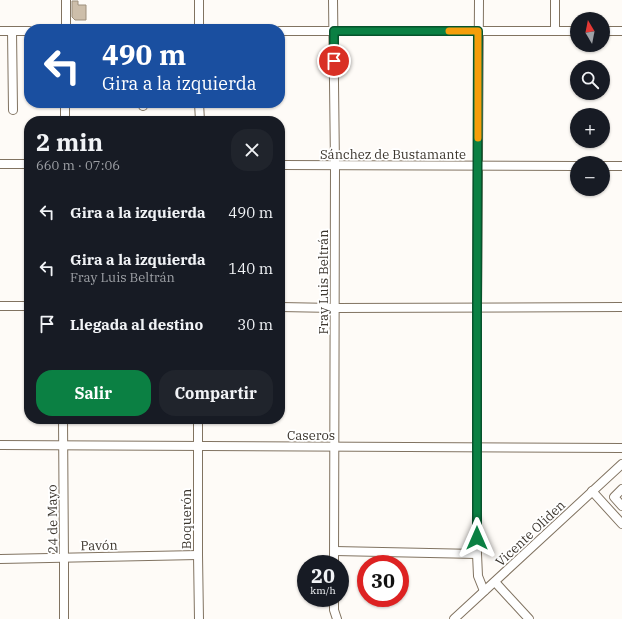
<!DOCTYPE html>
<html lang="es">
<head>
<meta charset="utf-8">
<style>
	:root { --surface:#171b24; --page:#20242c; --text:#f1f3f6; --muted:#9ea1a6; --accent:#0b8043 }
	body { margin:0; font-family:"IBM Plex Serif",serif; background:var(--page); color:var(--text); height:100vh; display:flex; flex-direction:column; font-size:15px; white-space:nowrap }
	* { box-sizing:border-box; margin:0 }
	p { font-size:13px; color:var(--muted) }
	.icon { flex:none; width:22px; height:22px; fill:none; stroke:currentColor; stroke-width:2; stroke-linecap:round; stroke-linejoin:round }
	.map { position:relative; flex:1; overflow:hidden }
	.panel { position:absolute; left:24px; top:116px; width:261px; height:308px; display:flex; flex-direction:column; background:var(--surface); border-radius:16px; box-shadow:0 1px 3px #0004 }
	.panel>* { flex:none }
	.hud { position:absolute; left:24px; top:24px; width:261px; height:84px; border-radius:16px; box-shadow:0 1px 3px #0004; background:#1a4fa0; color:#fff; overflow:hidden }
	.needle { width:26px; rotate:350deg }
	.fabs { position:absolute; left:570px; top:12px; display:grid; gap:8px }
	.fabs a { display:grid; place-items:center; width:40px; height:40px; border-radius:50%; background:var(--surface); box-shadow:0 1px 3px #0004; font-size:20px }
	.speed { position:absolute; left:297px; top:555px; display:flex; gap:8px; font-size:20px; font-weight:700; text-align:center }
	.speed>* { display:grid; place-content:center; width:52px; height:52px; border-radius:50%; background:var(--surface); box-shadow:0 1px 3px #0004; line-height:1 }
	.speed small { font-size:10px; font-weight:400 }
	.speed .limit { border:6px solid #d22; background:#fff; color:#111 }
	.pin { position:absolute; display:grid; place-items:center; width:34px; height:34px; color:#fff; margin:-17px; border:2px solid #fff; border-radius:50%; box-shadow:0 1px 4px #0007 }
	.me { position:absolute; width:44px; margin:-22px; rotate:0deg; stroke-linejoin:round; filter:drop-shadow(0 0 3px #0008) }
	.turn { display:flex; align-items:center; gap:14px; height:84px; padding:0 12px; font-size:18px }
	.turn .icon { width:52px; height:52px; stroke-width:2.5 }
	.turn b { display:block; font-size:28px; line-height:34px }
	.round { display:grid; place-items:center; flex:none; width:42px; height:42px; border-radius:16px; background:var(--page) }
	.head { display:flex; align-items:center; justify-content:space-between; height:68px; padding:0 12px }
	h1 { font-size:24px; font-weight:700; line-height:30px }
	.primary-button { display:flex; gap:8px; margin-top:auto; padding:8px 12px }
	.primary-button a { flex:1; height:46px; border-radius:16px; background:var(--accent); color:#fff; font-size:16px; font-weight:700; line-height:46px; text-align:center }
	.primary-button a+a { background:var(--page); color:var(--text) }
	ul { padding:0; list-style:none }
	li { display:flex; align-items:center; gap:12px; height:56px; padding:0 12px }
	li div { flex:1 }
	li b { display:block; font-size:15px }
	li em { font-style:normal }
	.map>svg:first-child { display:block }
	.building { fill:#cdbeaa; stroke:#9d8f7c }
	.lines { fill:none; stroke-linecap:round; stroke-linejoin:round }
	.minor-casing { stroke:#817361; stroke-width:10 }
	.minor { stroke:#fff; stroke-width:8 }
	.route-casing { stroke:#07532c; stroke-width:10 }
	.route { stroke:#0b8043; stroke-width:7 }
	.slow { stroke:#f59e0b; stroke-width:7 }
	.labels { text-anchor:middle; stroke-width:3.5; stroke-linejoin:round; paint-order:stroke }
	.street-label { font-size:13px; fill:#3c362e; stroke:#fff }
</style>
</head>
<body>
<div class="map">
<svg width="622" height="619" viewBox="0 0 622 619">
	<rect width="100%" height="100%" fill="#fefbf7"/>
	<!-- building -->
	<path class="building" d="M72,1H78V5H86V20H75L72,17Z"/>
	<g class="lines">
		<!-- minor casing -->
		<g class="minor-casing">
			<g id="minor">
				<path d="M66,0V29"/>
				<path d="M199,0V29"/>
				<path d="M333,0L335,165L334,564"/>
				<path d="M479,0L477,308V554L478,576L484,591"/>
				<path d="M0,31H29"/>
				<path d="M12,31L13,110"/>
				<path d="M280,31H577"/>
				<path d="M555,31V0"/>
				<path d="M603,31H622"/>
				<path d="M199,103L200,121"/>
				<path d="M143,106V103"/>
				<path d="M65,121V103"/>
				<path d="M0,164H29"/>
				<path d="M280,165L577,166"/>
				<path d="M603,166H622"/>
				<path d="M0,306H29"/>
				<path d="M280,307L335,308L622,307"/>
				<path d="M63,419L64,563V619"/>
				<path d="M198,419V555L199,619"/>
				<path d="M0,445L622,448"/>
				<path d="M622,489L614,497L622,506"/>
				<path d="M592,491L622,524"/>
				<path d="M335,551L477,554"/>
				<path d="M0,559L198,555"/>
				<path d="M495,582L529,619"/>
				<path d="M334,598V610L337,619"/>
				<path d="M454,619L622,464"/>
			</g>
		</g>
		<!-- minor -->
		<use href="#minor" class="minor"/>
	</g>
	<g class="lines">
		<!-- route casing -->
		<g class="route-casing">
			<path id="route" d="M334,61V31H478L477,308V538"/>
		</g>
		<!-- route -->
		<use href="#route" class="route"/>
		<!-- slow -->
		<path class="slow" d="M449,31H478V138"/>
	</g>
	<g class="labels">
		<!-- street labels -->
		<g class="street-label">
			<text x="393" y="159">Sánchez de Bustamante</text>
			<text transform="translate(323 282) rotate(-90)" y="5">Fray Luis Beltrán</text>
			<text x="311" y="440">Caseros</text>
			<text transform="translate(52 519) rotate(-91)" y="5">24 de Mayo</text>
			<text transform="translate(186 519) rotate(-90)" y="5">Boquerón</text>
			<text transform="translate(530 533) rotate(-43)" y="5">Vicente Oliden</text>
			<text transform="translate(99 545) rotate(-1)" y="5">Pavón</text>
		</g>
	</g>
</svg>
<div class="fabs">
<a><svg class="needle" viewBox="-14 -14 28 28"><path d="M0-13l5 13h-10z" fill="#e53935"/><path d="M0 13l5-13h-10z" fill="#9ea1a6"/></svg></a>
<a><svg class="icon" aria-label="search" viewBox="0 0 24 24"><circle cx="10" cy="10" r="6"/><path d="M15 15l6 6"/></svg></a>
<a>+</a>
<a>−</a>
</div>
<div class="speed"><div>20<small>km/h</small></div><div class="limit">30</div></div>
<div class="pin" style="left:334px;top:61px;background:#d93025"><svg class="icon" aria-label="arrive" viewBox="0 0 24 24"><path d="M6 21V4h12l-3 4 3 4H6"/></svg></div>
<svg class="me" style="left:477px;top:538px" viewBox="-20 -20 40 40"><path d="M0-17L14 15 0 8-14 15z" fill="#0b8043" stroke="#fff" stroke-width="4"/></svg>
<div class="hud">
<div class="turn"><svg class="icon" aria-label="left" viewBox="0 0 24 24"><path d="M17 20v-9H6M10 6l-5 5 5 5"/></svg><div><b>490 m</b>Gira a la izquierda</div></div>
</div>
<section class="panel">
<div class="head"><div><h1>2 min</h1><p>660 m · 07:06</p></div><a class="round"><svg class="icon" aria-label="close" viewBox="0 0 24 24"><path d="M6 6l12 12M18 6L6 18"/></svg></a></div>
<ul>
<li><svg class="icon" aria-label="left" viewBox="0 0 24 24"><path d="M17 20v-9H6M10 6l-5 5 5 5"/></svg><div><b>Gira a la izquierda</b></div><em>490 m</em></li>
<li><svg class="icon" aria-label="left" viewBox="0 0 24 24"><path d="M17 20v-9H6M10 6l-5 5 5 5"/></svg><div><b>Gira a la izquierda</b><p>Fray Luis Beltrán</p></div><em>140 m</em></li>
<li><svg class="icon" aria-label="arrive" viewBox="0 0 24 24"><path d="M6 21V4h12l-3 4 3 4H6"/></svg><div><b>Llegada al destino</b></div><em>30 m</em></li>
</ul>
<div class="primary-button"><a>Salir</a><a>Compartir</a></div>
</section>
</div>
</body>
</html>
